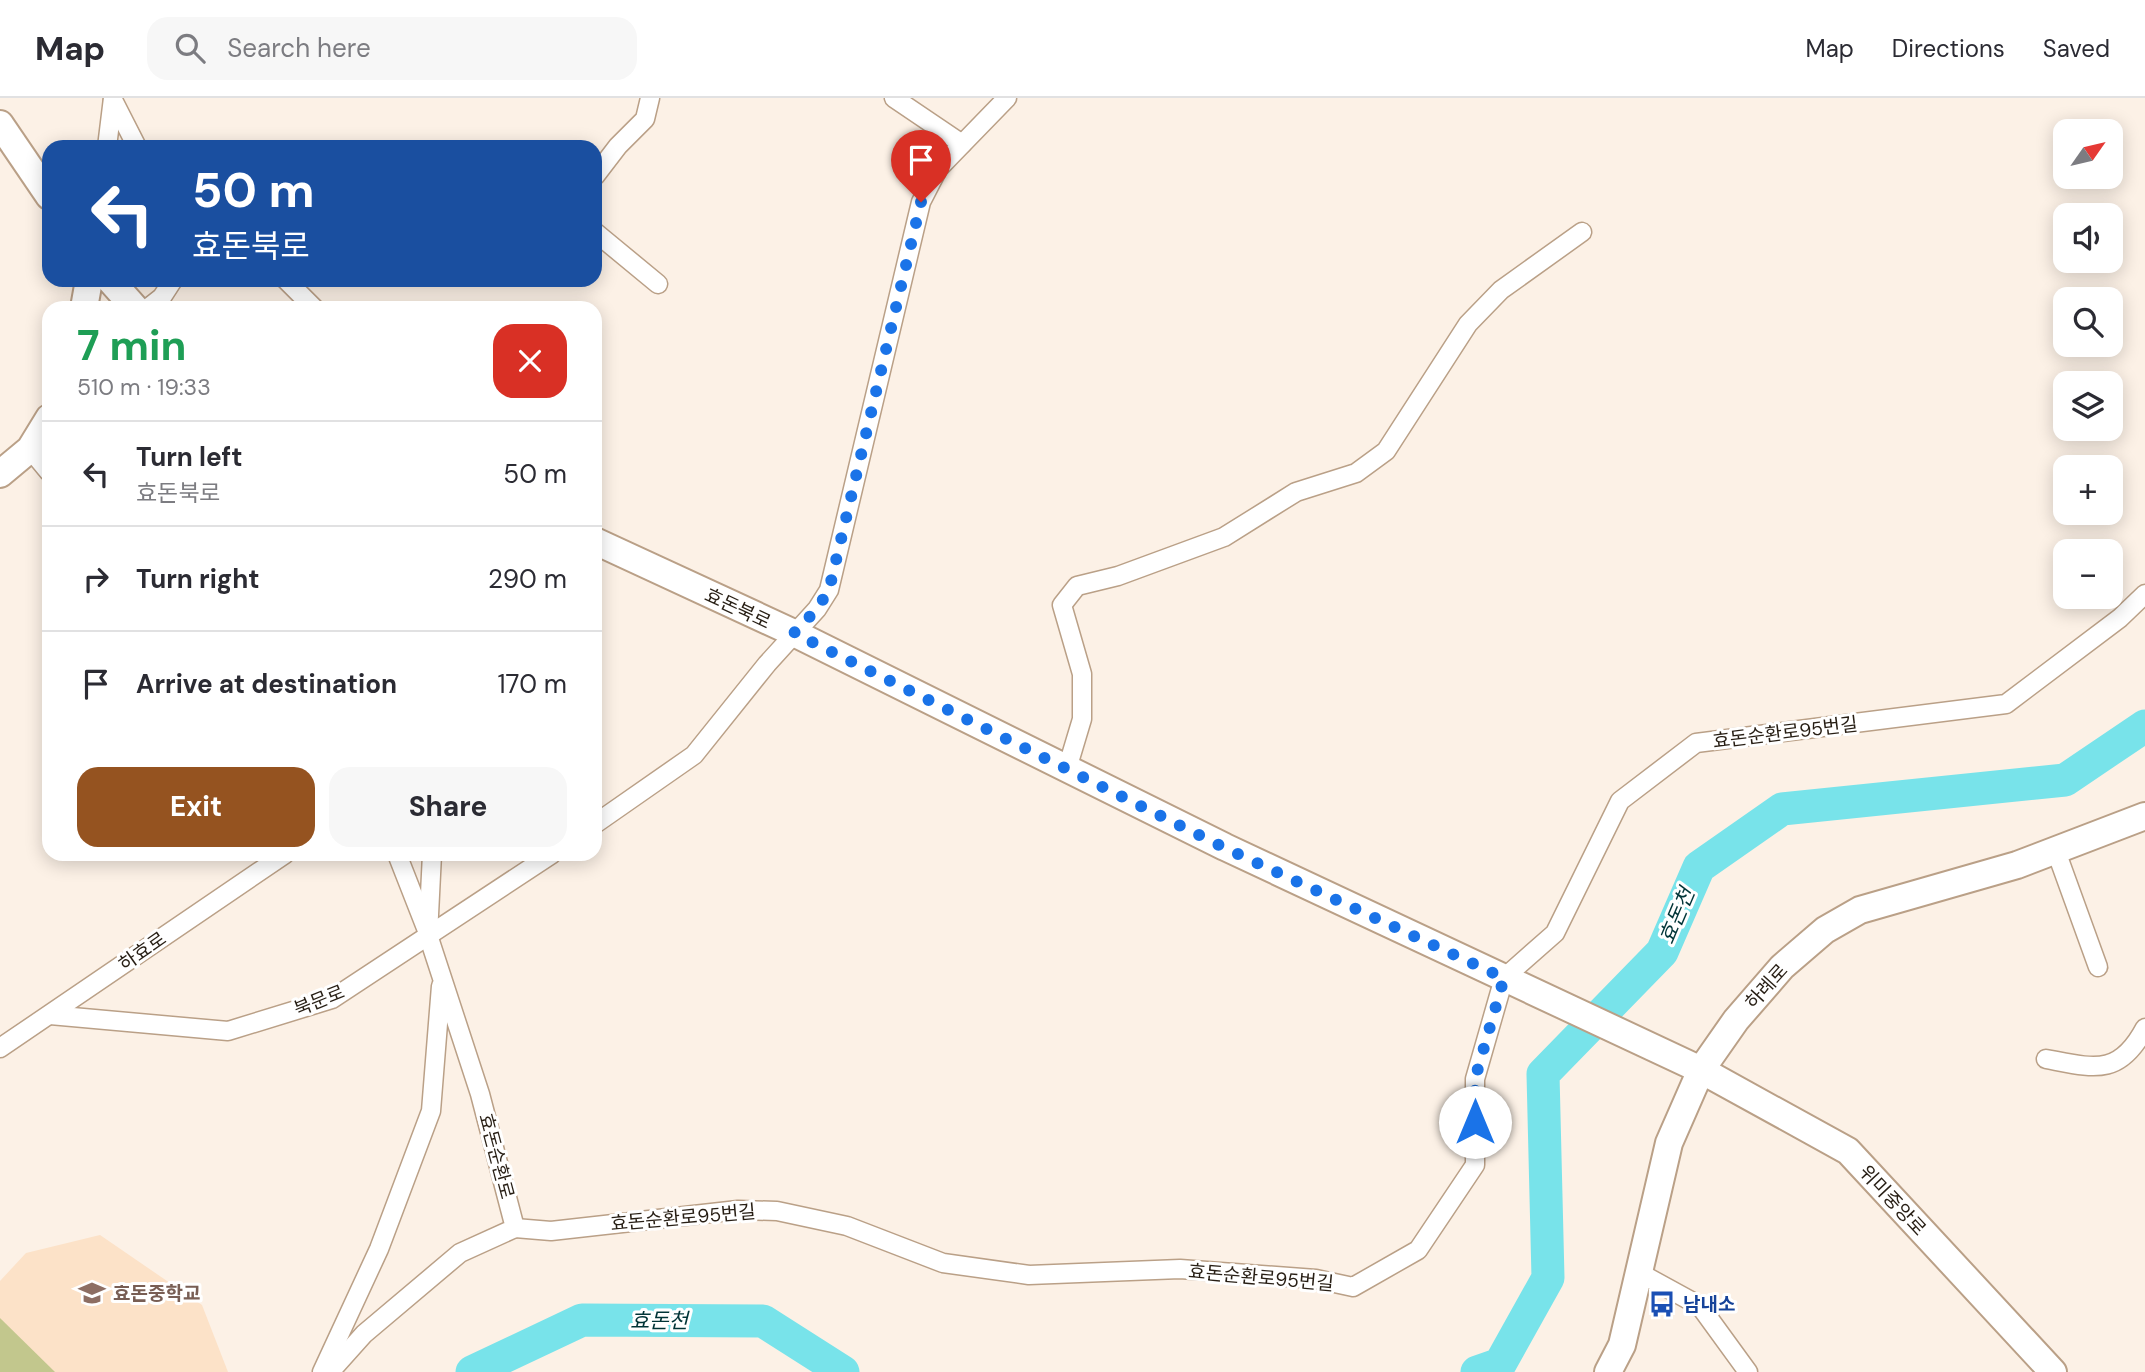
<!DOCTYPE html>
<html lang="en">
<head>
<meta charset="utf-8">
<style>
	:root { --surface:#fff; --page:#f7f7f7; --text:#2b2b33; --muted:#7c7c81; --line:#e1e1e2; --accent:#955320 }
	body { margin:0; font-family:"DM Sans","Noto Sans KR",sans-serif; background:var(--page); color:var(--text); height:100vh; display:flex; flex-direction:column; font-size:26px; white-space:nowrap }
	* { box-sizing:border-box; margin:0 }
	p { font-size:23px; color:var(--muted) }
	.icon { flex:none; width:38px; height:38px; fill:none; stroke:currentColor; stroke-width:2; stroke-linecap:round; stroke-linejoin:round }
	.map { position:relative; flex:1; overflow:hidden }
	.details { position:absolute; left:42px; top:203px; width:560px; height:560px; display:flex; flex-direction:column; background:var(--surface); border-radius:21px; box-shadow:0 4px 18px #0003 }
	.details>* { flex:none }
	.banner { position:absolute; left:42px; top:42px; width:560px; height:147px; border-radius:21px; box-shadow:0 4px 18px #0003; background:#1a4fa0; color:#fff; overflow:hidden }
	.needle { width:46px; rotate:56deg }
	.fabs { position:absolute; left:2053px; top:21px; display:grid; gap:14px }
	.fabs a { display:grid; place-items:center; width:70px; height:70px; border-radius:14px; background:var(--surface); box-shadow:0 4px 18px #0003; font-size:35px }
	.pin { position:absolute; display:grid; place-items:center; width:60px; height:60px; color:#fff; margin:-72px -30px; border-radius:50% 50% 50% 0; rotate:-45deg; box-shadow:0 0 7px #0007 }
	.pin .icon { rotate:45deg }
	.me { position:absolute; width:77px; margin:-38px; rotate:0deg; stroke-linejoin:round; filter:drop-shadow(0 0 5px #0008) }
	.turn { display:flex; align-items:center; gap:24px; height:147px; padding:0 35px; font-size:32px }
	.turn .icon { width:91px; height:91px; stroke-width:2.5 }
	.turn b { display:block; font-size:49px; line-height:60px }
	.round { display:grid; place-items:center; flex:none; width:74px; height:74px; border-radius:21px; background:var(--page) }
	.headline { display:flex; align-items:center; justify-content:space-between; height:119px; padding:0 35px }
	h1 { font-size:42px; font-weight:700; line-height:52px; color:#1e9e55 }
	.cta { display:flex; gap:14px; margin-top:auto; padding:14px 35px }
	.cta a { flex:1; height:80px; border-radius:21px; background:var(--accent); color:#fff; font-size:28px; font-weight:700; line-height:80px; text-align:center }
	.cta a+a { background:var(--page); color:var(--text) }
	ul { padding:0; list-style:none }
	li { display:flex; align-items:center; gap:21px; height:105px; padding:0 35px; border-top:2px solid var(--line) }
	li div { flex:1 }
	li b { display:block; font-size:26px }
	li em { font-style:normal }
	header { display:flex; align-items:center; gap:42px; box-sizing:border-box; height:98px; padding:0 35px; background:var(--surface); border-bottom:2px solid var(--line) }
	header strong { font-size:33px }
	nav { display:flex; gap:38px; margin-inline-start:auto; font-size:24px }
	.search { width:490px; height:63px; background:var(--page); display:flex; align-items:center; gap:18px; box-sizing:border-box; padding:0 24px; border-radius:21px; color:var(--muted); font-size:26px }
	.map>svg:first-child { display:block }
	.built { fill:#fce2c8 }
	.green { fill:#c2c78d }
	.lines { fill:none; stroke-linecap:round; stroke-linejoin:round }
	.river { stroke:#78e3ea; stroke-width:33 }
	.street-casing { stroke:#baa087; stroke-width:21 }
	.secondary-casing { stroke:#baa087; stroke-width:30 }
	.street { stroke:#fff; stroke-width:18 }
	.secondary { stroke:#fff; stroke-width:26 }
	.route { stroke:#1a73e8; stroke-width:12; stroke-dasharray:0 21.6 }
	.labels { text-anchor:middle; stroke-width:6; stroke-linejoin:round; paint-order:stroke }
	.street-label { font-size:19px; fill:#271e14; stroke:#fff }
	.education-label { font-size:19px; font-weight:bold; fill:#785e54; stroke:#fff; text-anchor:start }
	.transit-label { font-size:19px; font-weight:bold; fill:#164399; stroke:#fff; text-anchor:start }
	.water-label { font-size:21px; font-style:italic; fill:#003437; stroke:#fff }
</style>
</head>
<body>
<header>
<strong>Map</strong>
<div class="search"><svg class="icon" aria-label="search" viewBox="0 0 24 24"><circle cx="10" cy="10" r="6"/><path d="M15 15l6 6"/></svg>Search here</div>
<nav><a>Map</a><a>Directions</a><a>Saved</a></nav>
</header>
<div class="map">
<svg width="2145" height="1274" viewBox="0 0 2145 1274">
	<rect width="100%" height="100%" fill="#fcf1e6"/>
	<!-- built -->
	<path class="built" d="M100,1137L202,1207L228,1274H0V1183L26,1155Z"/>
	<!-- green -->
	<path class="green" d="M0,1220L55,1274H0Z"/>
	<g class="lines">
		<!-- river -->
		<g class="river">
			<path d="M472,1274L582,1222L763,1223L843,1274"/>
			<path d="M1477,1274L1500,1266L1548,1180L1543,976L1662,854L1699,769L1782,711L2065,682L2145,628"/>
		</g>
		<!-- street casing -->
		<g class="street-casing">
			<g id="street">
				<path d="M894,0L962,46"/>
				<path d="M113,2L137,49"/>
				<path d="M107,49L113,0"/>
				<path d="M595,78L618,48L645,21L650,0"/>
				<path d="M595,134L658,186"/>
				<path d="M286,182L314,210"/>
				<path d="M148,210L162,199L173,182"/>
				<path d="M30,351L49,374"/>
				<path d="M1067,671L1082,621V576L1062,507L1077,488L1118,478L1224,439L1296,394L1356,375L1386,353L1468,226L1501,192L1582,134"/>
				<path d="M595,726L694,657L767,566L817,511L829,492L921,104L938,71L1007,0"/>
				<path d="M2056,753L2098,869"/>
				<path d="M397,756L426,830"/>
				<path d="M50,917L228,933L332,901L552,756"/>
				<path d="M0,950L285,756"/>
				<path d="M2046,961C2094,970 2119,979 2145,930"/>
				<path d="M515,1130L551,1133L738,1112L777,1113L847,1128L943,1165L1029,1177L1180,1171L1316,1181L1353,1189L1418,1152L1475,1067V981L1504,880L1555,835L1620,703L1696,645L2006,606L2120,520L2145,496"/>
				<path d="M1638,1174L1700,1208L1748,1274"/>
				<path d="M322,1274L379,1151L431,1013L441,888"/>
				<path d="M330,1274L364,1236L460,1155L515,1130L480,996L428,837L432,756"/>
			</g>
		</g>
		<!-- secondary casing -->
		<g class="secondary-casing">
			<g id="secondary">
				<path d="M0,26L49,98"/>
				<path d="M110,182L135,210"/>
				<path d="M84,210L89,182"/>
				<path d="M0,376L30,351L49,320"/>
				<path d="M595,443L794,535L1225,749L1701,972L1848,1053L2053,1274"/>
				<path d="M1608,1274L1622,1247L1669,1045L1701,972L1736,922L1782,869L1825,832L1860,812L2017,767L2145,718"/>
			</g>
		</g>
		<!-- street -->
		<use href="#street" class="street"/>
		<!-- secondary -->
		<use href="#secondary" class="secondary"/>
	</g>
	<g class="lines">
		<!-- route -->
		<path class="route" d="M921,104L829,492L817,511L794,535L1225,750L1504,880L1475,981V1024"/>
	</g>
	<!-- icons -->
	<defs>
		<g id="school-bare" transform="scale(2.1)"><path d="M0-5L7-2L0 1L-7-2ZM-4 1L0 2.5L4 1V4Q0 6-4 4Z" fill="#8d6e63" stroke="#fff" stroke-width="2.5" paint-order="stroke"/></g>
		<g id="bus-bare" transform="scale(2.1)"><path d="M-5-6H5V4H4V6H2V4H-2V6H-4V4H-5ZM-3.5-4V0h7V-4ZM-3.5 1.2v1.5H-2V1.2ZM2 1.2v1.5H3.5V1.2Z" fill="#1a4fb4" stroke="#fff" stroke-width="2.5" paint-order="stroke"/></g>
	</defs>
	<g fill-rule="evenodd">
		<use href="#school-bare" x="92" y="1195"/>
		<use href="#bus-bare" x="1662" y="1206"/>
	</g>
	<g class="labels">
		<!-- street labels -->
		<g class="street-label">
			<text transform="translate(738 510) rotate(25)" y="7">효돈북로</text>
			<text transform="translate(1785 634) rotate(-7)" y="7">효돈순환로95번길</text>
			<text transform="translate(142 853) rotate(-35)" y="7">하효로</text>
			<text transform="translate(1766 888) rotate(-48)" y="7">하례로</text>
			<text transform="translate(319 902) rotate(-22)" y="7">북문로</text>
			<text transform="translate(497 1058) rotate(75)" y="7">효돈순환로</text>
			<text transform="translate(1893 1102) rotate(47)" y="7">위미중앙로</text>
			<text transform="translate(683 1119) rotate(-5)" y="7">효돈순환로95번길</text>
			<text transform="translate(1261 1179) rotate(5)" y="7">효돈순환로95번길</text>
		</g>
		<!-- education labels -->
		<g class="education-label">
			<text x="113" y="1202">효돈중학교</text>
		</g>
		<!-- transit labels -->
		<g class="transit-label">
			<text x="1683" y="1213">남내소</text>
		</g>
		<!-- water labels -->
		<g class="water-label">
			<text transform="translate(1677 818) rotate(-67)" y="7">효돈천</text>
			<text x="659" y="1230">효돈천</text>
		</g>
	</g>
</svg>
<div class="fabs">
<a><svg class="needle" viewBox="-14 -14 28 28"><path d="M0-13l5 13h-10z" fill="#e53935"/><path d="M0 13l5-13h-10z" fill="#7c7c81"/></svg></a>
<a><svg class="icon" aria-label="sound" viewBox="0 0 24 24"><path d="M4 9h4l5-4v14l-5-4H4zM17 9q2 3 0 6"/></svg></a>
<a><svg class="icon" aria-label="search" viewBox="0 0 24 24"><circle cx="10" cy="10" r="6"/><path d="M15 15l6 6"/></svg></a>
<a><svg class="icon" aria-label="layers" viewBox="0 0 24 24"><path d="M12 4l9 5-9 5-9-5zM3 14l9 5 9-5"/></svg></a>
<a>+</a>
<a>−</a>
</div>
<div class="pin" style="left:921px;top:104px;background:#d93025"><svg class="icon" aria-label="arrive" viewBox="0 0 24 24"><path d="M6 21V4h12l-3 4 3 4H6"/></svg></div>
<svg class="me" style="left:1475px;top:1024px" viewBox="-20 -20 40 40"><circle r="19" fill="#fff"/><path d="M0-13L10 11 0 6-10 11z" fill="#1a73e8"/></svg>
<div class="banner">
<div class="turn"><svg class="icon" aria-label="left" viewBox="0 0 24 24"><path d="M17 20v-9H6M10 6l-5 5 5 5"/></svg><div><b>50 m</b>효돈북로</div></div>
</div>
<section class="details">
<div class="headline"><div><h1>7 min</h1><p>510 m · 19:33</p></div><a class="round" style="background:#d93025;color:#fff"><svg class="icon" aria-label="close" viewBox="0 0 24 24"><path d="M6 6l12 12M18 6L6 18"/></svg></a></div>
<ul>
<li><svg class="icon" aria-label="left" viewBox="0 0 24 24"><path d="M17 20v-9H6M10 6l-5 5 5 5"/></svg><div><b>Turn left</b><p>효돈북로</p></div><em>50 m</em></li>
<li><svg class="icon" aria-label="right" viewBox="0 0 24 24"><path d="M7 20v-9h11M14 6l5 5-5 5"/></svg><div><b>Turn right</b></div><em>290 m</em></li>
<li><svg class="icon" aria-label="arrive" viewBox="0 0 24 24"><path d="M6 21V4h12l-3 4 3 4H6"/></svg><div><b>Arrive at destination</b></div><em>170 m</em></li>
</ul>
<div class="cta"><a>Exit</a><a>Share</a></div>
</section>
</div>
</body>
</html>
